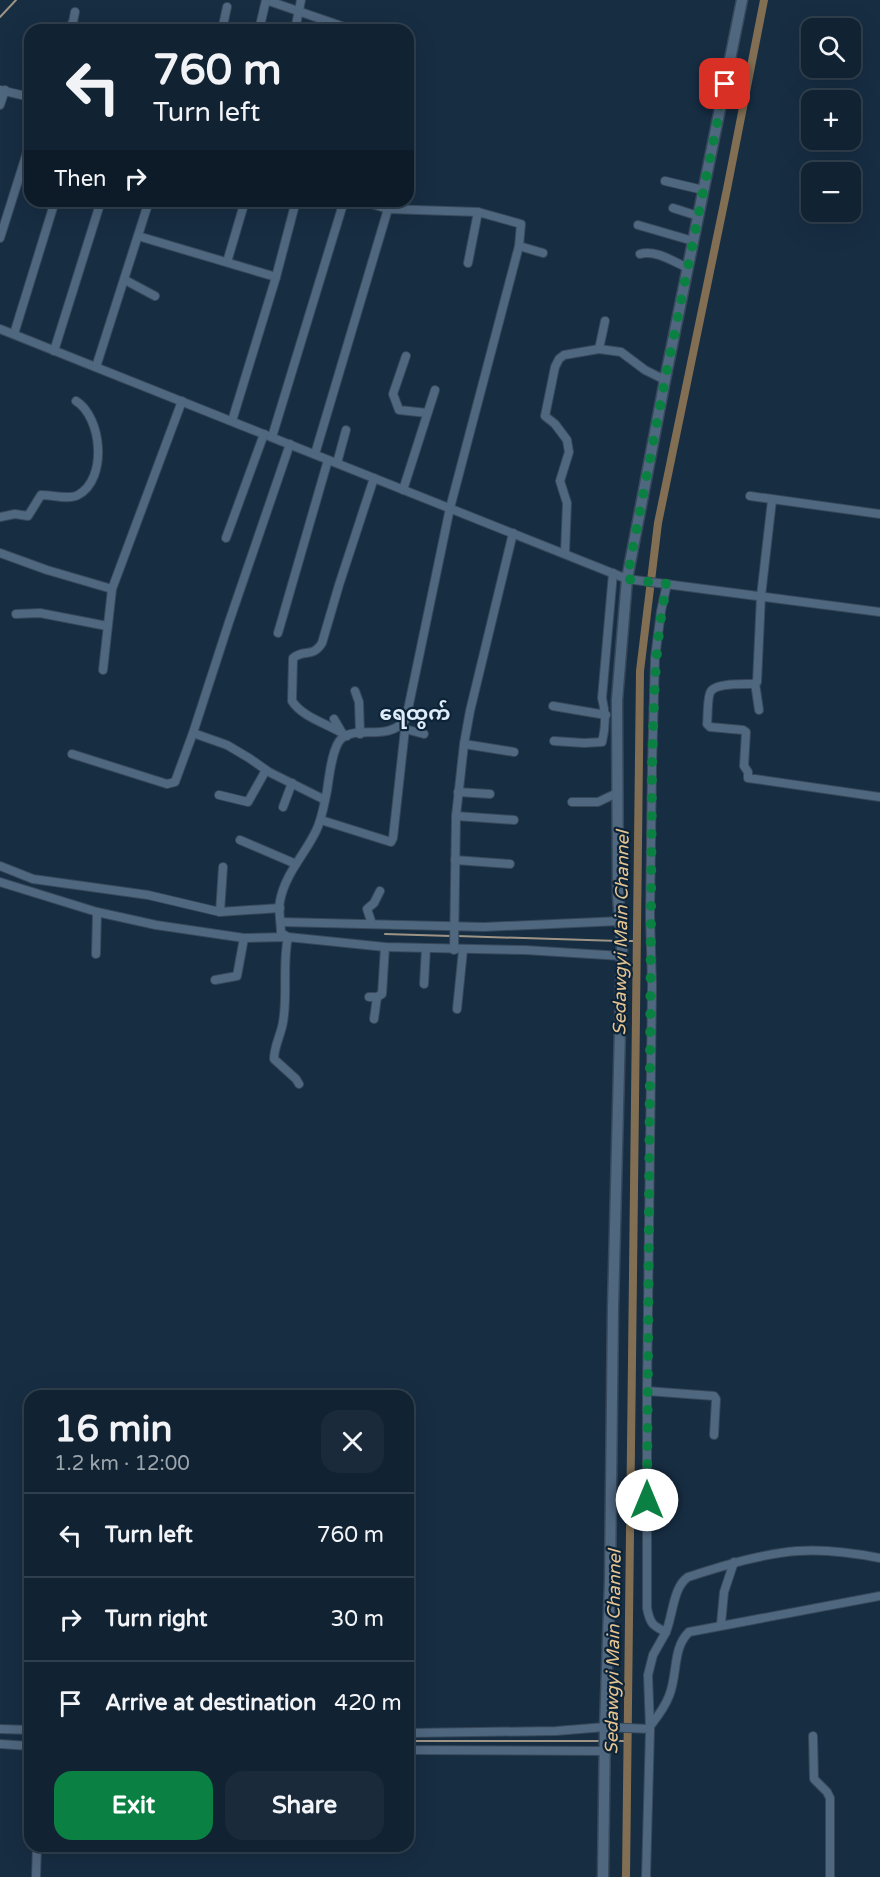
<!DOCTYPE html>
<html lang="en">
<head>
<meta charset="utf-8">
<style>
	:root { --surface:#112232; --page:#1a2a3a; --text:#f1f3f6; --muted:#9ca4ac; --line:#303f4d; --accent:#0b8043 }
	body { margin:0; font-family:"Varela Round","Noto Sans Myanmar",sans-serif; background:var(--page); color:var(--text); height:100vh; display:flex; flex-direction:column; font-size:22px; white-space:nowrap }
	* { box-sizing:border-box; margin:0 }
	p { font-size:20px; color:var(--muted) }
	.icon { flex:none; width:33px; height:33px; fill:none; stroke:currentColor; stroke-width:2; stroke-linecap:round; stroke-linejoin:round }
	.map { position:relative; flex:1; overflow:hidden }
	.side { position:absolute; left:24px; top:1390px; width:390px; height:462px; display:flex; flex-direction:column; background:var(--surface); border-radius:18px; box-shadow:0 6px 24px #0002,0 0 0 2px var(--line) }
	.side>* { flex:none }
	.guide { position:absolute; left:24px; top:24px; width:390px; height:183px; border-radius:18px; box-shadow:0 6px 24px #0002,0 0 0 2px var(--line); background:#112232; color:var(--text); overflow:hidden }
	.controls { position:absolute; left:801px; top:18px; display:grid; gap:12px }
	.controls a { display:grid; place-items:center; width:60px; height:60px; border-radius:12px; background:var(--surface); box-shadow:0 6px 24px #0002,0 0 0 2px var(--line); font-size:30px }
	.pin { position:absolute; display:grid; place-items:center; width:51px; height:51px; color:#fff; margin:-26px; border-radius:12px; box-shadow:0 3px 9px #0006 }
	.me { position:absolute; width:66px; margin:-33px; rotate:0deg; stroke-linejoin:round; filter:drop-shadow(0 0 4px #0008) }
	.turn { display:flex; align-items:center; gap:21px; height:126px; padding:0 30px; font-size:27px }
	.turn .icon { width:78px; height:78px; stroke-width:2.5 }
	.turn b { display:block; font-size:42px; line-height:51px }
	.then { display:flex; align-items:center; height:57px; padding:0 30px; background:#0003; gap:12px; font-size:22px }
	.round { display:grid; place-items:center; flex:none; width:63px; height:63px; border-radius:18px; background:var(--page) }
	.summary { display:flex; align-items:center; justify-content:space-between; height:102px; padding:0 30px }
	h1 { font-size:36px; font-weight:800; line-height:45px }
	.button { display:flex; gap:12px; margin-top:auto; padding:12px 30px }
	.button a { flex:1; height:69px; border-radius:18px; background:var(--accent); color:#fff; font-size:24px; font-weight:800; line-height:69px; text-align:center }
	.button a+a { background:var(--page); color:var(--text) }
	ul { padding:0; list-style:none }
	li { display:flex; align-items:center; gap:18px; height:84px; padding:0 30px; border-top:2px solid var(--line) }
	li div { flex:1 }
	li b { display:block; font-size:22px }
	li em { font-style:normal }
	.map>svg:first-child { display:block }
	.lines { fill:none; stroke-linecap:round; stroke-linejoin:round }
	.stream { stroke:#9e9485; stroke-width:2 }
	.canal { stroke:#826f53; stroke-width:8 }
	.street-casing { stroke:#37485a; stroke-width:10 }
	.secondary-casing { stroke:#37485a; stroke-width:13 }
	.street { stroke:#4f677f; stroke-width:8 }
	.secondary { stroke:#4f677f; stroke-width:10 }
	.route { stroke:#0b8043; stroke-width:10; stroke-dasharray:0 18 }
	.labels { text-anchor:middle; stroke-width:4.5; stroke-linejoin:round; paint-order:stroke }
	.water-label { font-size:18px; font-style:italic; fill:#e7c592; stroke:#0d2337 }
	.quarter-label { font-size:20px; font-weight:bold; fill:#deebf9; stroke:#0d2337 }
</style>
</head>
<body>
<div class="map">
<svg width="880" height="1877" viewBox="0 0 880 1877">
	<rect width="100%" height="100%" fill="#172d42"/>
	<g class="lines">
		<!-- stream -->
		<g class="stream">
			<path d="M0,17L16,0"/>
			<path d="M385,934L451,936"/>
			<path d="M457,936L619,941"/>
			<path d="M625,941H637"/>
			<path d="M408,1741H600"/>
			<path d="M613,1741H627"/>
		</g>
		<!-- canal -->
		<path class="canal" d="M626,1877L640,671L658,523L727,189L764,0"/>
		<!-- street casing -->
		<g class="street-casing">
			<g id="street">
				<path d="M266,0L353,30"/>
				<path d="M68,30L73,22L75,12"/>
				<path d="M222,30L227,7"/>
				<path d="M259,30L266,0"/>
				<path d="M295,30L301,0"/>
				<path d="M0,90L30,97"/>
				<path d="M0,105L5,90"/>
				<path d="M665,181L703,190"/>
				<path d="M673,208L698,216"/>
				<path d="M638,225L693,241"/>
				<path d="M138,236L276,277"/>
				<path d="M0,238L30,143"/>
				<path d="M519,246L543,253"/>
				<path d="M640,254C655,249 674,262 688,268"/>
				<path d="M227,262L245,201"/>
				<path d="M468,263L478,212"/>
				<path d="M125,280L155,296"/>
				<path d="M0,329L627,579L880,612"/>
				<path d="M14,334L55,201"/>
				<path d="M599,349L605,321"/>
				<path d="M54,351L101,201"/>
				<path d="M406,356L393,394L399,410L427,413"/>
				<path d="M96,367L149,201"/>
				<path d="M232,421L276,277L296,201"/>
				<path d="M272,437L344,201"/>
				<path d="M315,454L388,209"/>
				<path d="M337,463L346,430"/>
				<path d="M403,490L435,390"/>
				<path d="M750,496L880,514"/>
				<path d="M772,500L761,596L757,682L753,684C743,684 717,683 711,691C707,696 708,717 707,724L710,727L743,730L746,732L744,766L748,772V778L880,797"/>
				<path d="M0,517L15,514L28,516L41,495C52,495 69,500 78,495C108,479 102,417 76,401"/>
				<path d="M226,538L264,434"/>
				<path d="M0,553L47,570L112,589L182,401"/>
				<path d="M565,553L567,503L560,481L569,452L567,440L555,424L545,416L555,367L559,359L564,355L599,349L621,352L645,370L665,380"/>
				<path d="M16,614L40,613L107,626"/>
				<path d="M278,633L328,460"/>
				<path d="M103,670L112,589"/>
				<path d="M755,683L759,710"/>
				<path d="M355,691L359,702L360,734"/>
				<path d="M553,706L606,715"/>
				<path d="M334,719L341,731"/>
				<path d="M405,729L424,734"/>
				<path d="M193,733L227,745L249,758L269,772L325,800"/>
				<path d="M347,736C329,724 303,718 292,701L293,658C304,649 313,658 322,643L339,585L374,478"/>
				<path d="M554,741L584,743L602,742C606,726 606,714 602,698L613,573"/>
				<path d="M464,744L514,752"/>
				<path d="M72,754L167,784L175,782L193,733L229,622L290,444"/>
				<path d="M458,792L490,794"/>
				<path d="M219,795L248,802L266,770"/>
				<path d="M572,802H598L617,793"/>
				<path d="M283,807L292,783"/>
				<path d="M456,816L514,820"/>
				<path d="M321,820L391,842L393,838L405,729L402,725"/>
				<path d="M240,840L296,864"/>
				<path d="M455,860L510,864"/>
				<path d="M0,866L33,879L148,895L220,912L280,908"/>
				<path d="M0,882L97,912L156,925L244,938L288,937L385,947L525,950L622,956"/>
				<path d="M220,912L223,867"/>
				<path d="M281,922L484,927L620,921"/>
				<path d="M372,924L367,909L374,903L380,891"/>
				<path d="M454,950L456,816L464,744L470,711L513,533"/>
				<path d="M96,954L97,912"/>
				<path d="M215,980L237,976L244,938"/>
				<path d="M424,984L426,948"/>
				<path d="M369,997H377L382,994L385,947"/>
				<path d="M457,1009L463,950"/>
				<path d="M374,1019L377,997"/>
				<path d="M299,1084L296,1079L274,1059C274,1046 281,1035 283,1022C288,994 282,965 288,937L281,933C281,923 278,910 280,901C285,874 305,854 316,831C322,819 324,804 327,791C329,778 332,746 342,738C358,725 389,742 406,719L450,508L519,246L521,224L478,212L388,209L362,201"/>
				<path d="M647,1391L714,1396L716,1399L714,1435"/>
				<path d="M721,1624L724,1592L734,1562"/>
				<path d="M666,1632C673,1615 673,1587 688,1577C723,1566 760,1554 797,1551C822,1549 855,1553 880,1558"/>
				<path d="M651,1725C658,1716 665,1707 669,1696C678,1675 672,1648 689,1632L880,1596"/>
				<path d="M0,1729L30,1730"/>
				<path d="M650,1729L648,1675L653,1655L666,1632C653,1626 650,1624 647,1608V1391L652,985L650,916L652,766L655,658L661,611L667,584"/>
				<path d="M408,1733L556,1731L605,1727L650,1729L646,1877"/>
				<path d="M813,1736L814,1779L827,1792L830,1798V1877"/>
				<path d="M0,1744L30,1746"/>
				<path d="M408,1750L606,1751"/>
				<path d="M36,1877L37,1846"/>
			</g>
		</g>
		<!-- secondary casing -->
		<g class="secondary-casing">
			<path id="secondary" d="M603,1877L605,1727L610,1580L613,1308L622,948L618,896L617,700L627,579L665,380L742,0"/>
		</g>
		<!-- street -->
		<use href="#street" class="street"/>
		<!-- secondary -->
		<use href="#secondary" class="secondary"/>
	</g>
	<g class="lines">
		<!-- route -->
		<path class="route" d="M647,1500L652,766C654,705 654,644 667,584L627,579L665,380L725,84"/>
	</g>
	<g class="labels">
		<!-- water labels -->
		<g class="water-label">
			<text transform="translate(621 933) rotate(-89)" y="6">Sedawgyi Main Channel</text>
			<text transform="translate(613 1652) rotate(-89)" y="6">Sedawgyi Main Channel</text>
		</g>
		<!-- quarter labels -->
		<g class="quarter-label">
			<text x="415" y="720">ရေထွက်</text>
		</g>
	</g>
</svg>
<div class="controls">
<a><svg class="icon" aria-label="search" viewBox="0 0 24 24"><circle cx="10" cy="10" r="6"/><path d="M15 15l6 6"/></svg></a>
<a>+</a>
<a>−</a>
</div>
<div class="pin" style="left:725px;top:84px;background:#d93025"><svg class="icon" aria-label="arrive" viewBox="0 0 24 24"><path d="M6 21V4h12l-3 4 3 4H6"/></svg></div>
<svg class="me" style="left:647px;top:1500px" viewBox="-20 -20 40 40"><circle r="19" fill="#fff"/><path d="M0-13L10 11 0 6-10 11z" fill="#0b8043"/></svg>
<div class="guide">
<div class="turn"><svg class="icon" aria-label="left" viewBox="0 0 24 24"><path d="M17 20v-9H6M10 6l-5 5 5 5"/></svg><div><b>760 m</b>Turn left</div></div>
<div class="then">Then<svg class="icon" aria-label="right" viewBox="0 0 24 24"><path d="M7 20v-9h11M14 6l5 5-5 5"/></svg></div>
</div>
<section class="side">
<div class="summary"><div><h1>16 min</h1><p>1.2 km · 12:00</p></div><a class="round"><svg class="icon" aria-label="close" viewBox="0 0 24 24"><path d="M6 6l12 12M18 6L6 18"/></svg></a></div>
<ul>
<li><svg class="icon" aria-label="left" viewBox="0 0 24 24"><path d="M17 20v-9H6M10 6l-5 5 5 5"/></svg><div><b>Turn left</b></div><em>760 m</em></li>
<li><svg class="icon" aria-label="right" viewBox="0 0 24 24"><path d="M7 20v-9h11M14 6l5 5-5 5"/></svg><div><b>Turn right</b></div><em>30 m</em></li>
<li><svg class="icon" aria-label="arrive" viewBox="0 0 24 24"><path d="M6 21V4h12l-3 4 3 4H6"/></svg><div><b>Arrive at destination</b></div><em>420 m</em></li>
</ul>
<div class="button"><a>Exit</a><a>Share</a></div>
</section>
</div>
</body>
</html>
